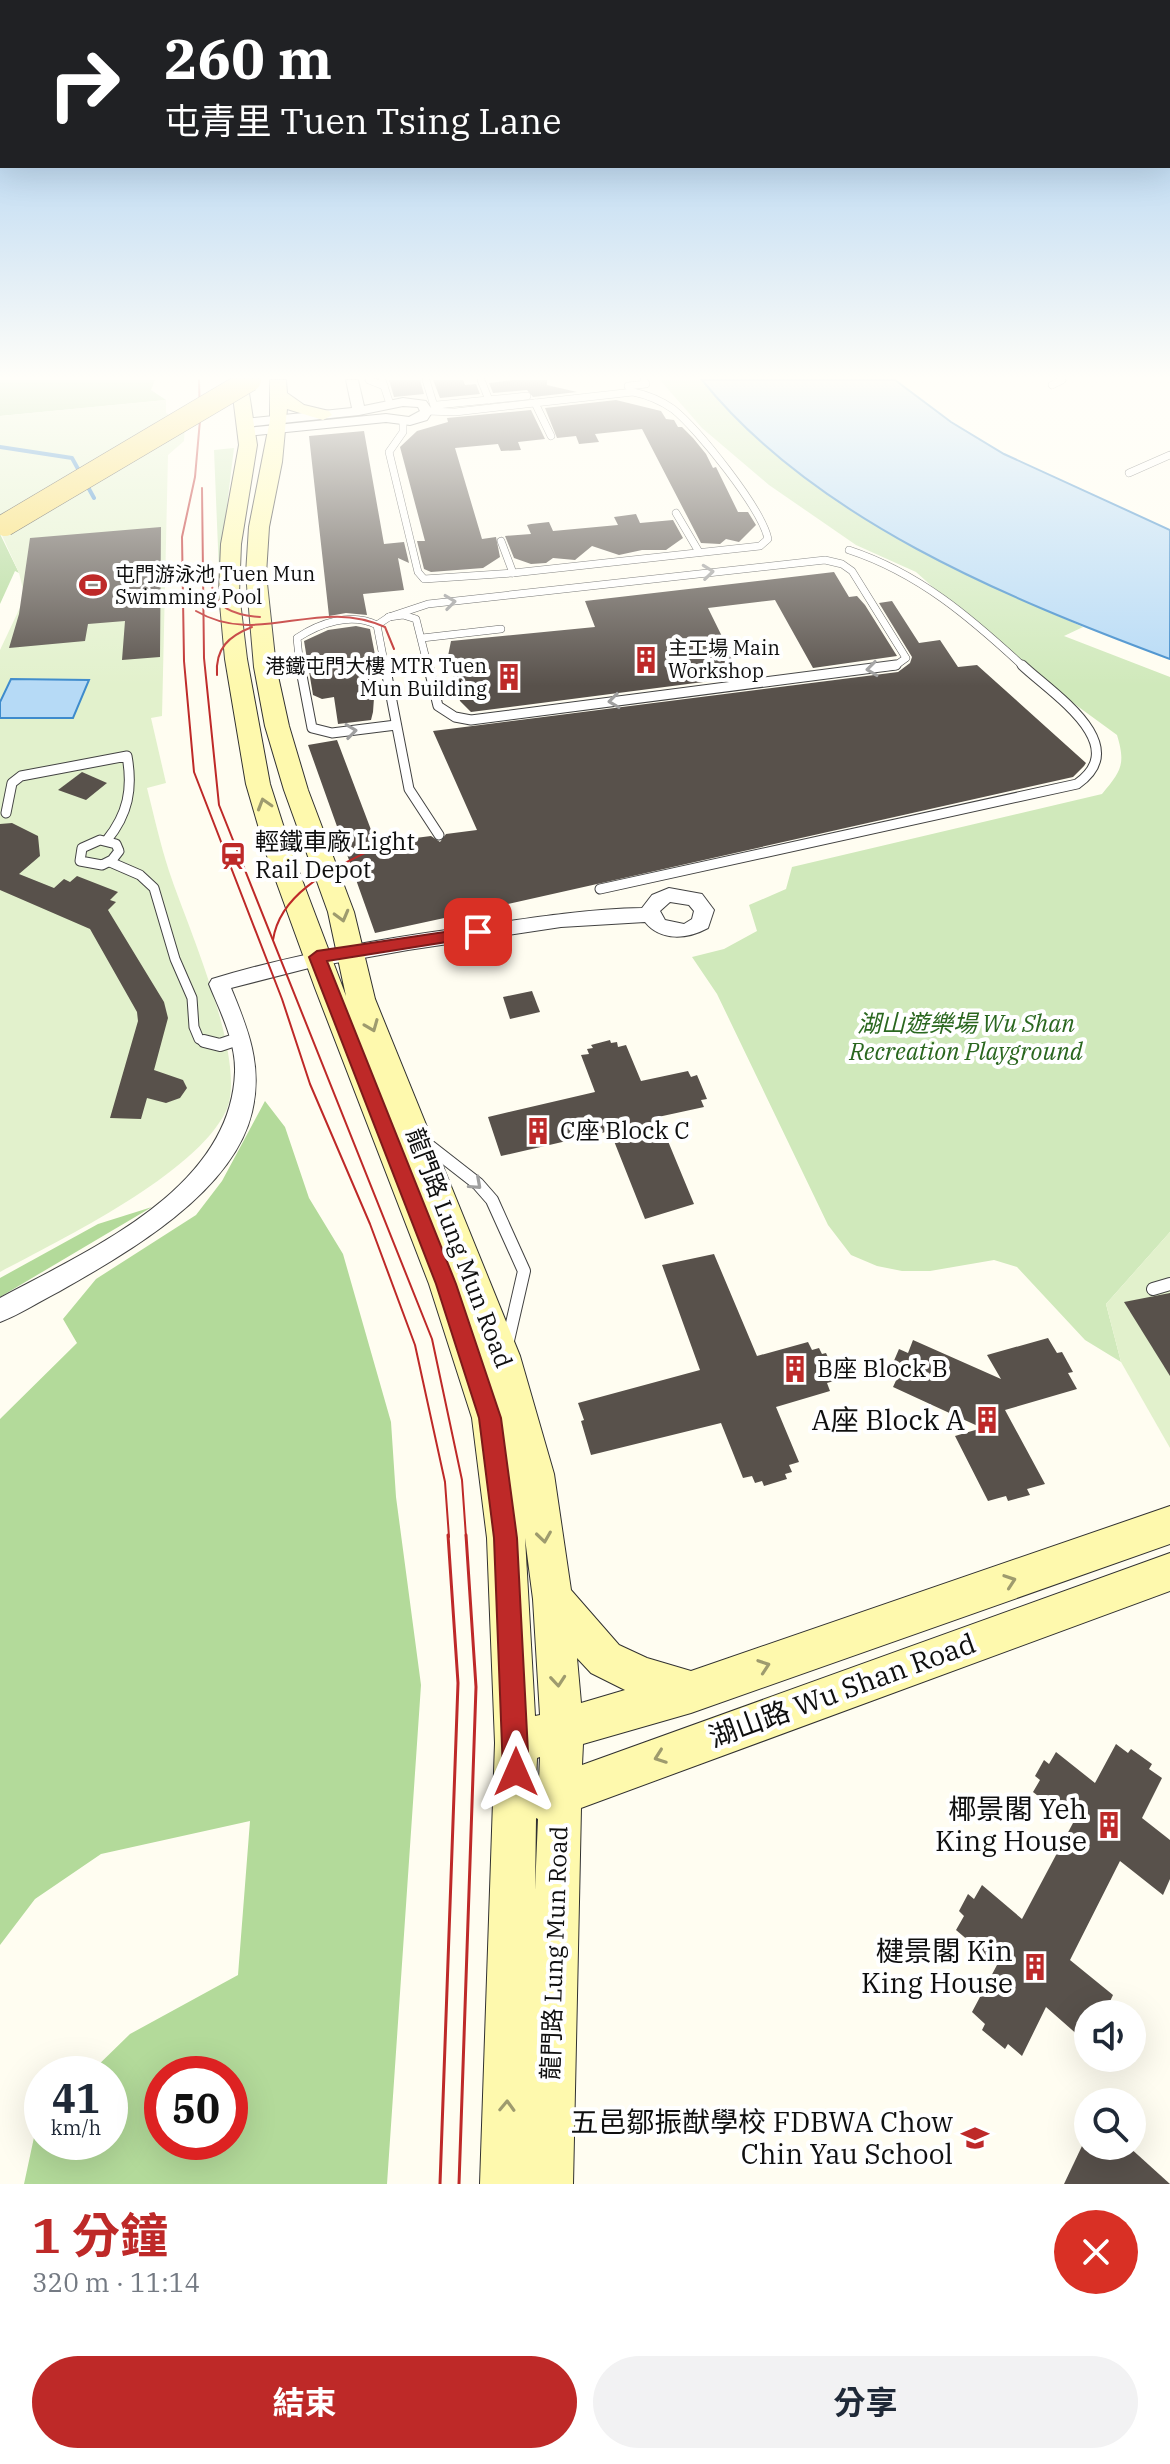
<!DOCTYPE html>
<html lang="zh-TW">
<head>
<meta charset="utf-8">
<style>
	:root { --surface:#fff; --page:#f2f2f3; --text:#1f2937; --muted:#747a83; --accent:#be2928 }
	body { margin:0; font-family:"IBM Plex Serif","Noto Sans TC",serif; background:var(--page); color:var(--text); height:100vh; display:flex; flex-direction:column; font-size:30px; white-space:nowrap }
	* { box-sizing:border-box; margin:0 }
	p { font-size:26px; color:var(--muted) }
	.icon { flex:none; width:44px; height:44px; fill:none; stroke:currentColor; stroke-width:2; stroke-linecap:round; stroke-linejoin:round }
	.map { position:relative; height:2184px; overflow:hidden }
	.panel { display:flex; flex-direction:column; background:var(--surface); flex:1 }
	.panel>* { flex:none }
	.guide { position:absolute; left:0px; top:0px; width:1170px; height:168px; box-shadow:0 8px 32px #0002; background:#202124; color:#fff; overflow:hidden }
	.controls { position:absolute; left:1074px; top:2000px; display:grid; gap:16px }
	.controls a { display:grid; place-items:center; width:72px; height:72px; border-radius:50%; background:var(--surface); box-shadow:0 8px 32px #0002; font-size:40px }
	.speed { position:absolute; left:24px; top:2056px; display:flex; gap:16px; font-size:40px; font-weight:700; text-align:center }
	.speed>* { display:grid; place-content:center; width:104px; height:104px; border-radius:50%; background:var(--surface); box-shadow:0 8px 32px #0002; line-height:1 }
	.speed small { font-size:20px; font-weight:400 }
	.speed .limit { border:12px solid #d22; background:#fff; color:#111 }
	.pin { position:absolute; display:grid; place-items:center; width:68px; height:68px; color:#fff; margin:-34px; border-radius:16px; box-shadow:0 4px 12px #0006 }
	.me { position:absolute; width:88px; margin:-44px; rotate:0deg; stroke-linejoin:round; filter:drop-shadow(0 0 6px #0008) }
	.turn { display:flex; align-items:center; gap:28px; height:168px; padding:0 32px; font-size:36px }
	.turn .icon { width:104px; height:104px; stroke-width:2.5 }
	.turn b { display:block; font-size:56px; line-height:68px }
	.round { display:grid; place-items:center; flex:none; width:84px; height:84px; border-radius:42px; background:var(--page) }
	.headline { display:flex; align-items:center; justify-content:space-between; height:136px; padding:0 32px }
	h1 { font-size:48px; font-weight:700; line-height:60px; color:var(--accent) }
	.action { display:flex; gap:16px; margin-top:auto; padding:16px 32px }
	.action a { flex:1; height:92px; border-radius:48px; background:var(--accent); color:#fff; font-size:32px; font-weight:700; line-height:92px; text-align:center }
	.action a+a { background:var(--page); color:var(--text) }
	.map>svg:first-child { display:block }
	.green { fill:#d0e9bb }
	.forest { fill:#b3da9a; fill-rule:evenodd }
	.pitch { fill:#e2f1cc }
	.water { fill:#b6daf6; stroke:#3e8bcc; stroke-width:2 }
	.lines { fill:none; stroke-linecap:round; stroke-linejoin:round }
	.stream { stroke:#3e8bcc; stroke-width:4 }
	.building { fill:#58514b }
	.service-far2-casing { stroke:#424242; stroke-width:8 }
	.service-far1-casing { stroke:#424242; stroke-width:11 }
	.service-casing { stroke:#424242; stroke-width:14 }
	.minor-casing { stroke:#424242; stroke-width:2 }
	.secondary-casing { stroke:#313131; stroke-width:2 }
	.service-far2 { stroke:#fff; stroke-width:7 }
	.service-far1 { stroke:#fff; stroke-width:9 }
	.service { stroke:#fff; stroke-width:12 }
	.minor { fill:#fff; fill-rule:evenodd }
	.secondary { fill:#fef9ad; fill-rule:evenodd }
	.tram-far1 { stroke:#be2928; stroke-width:2 }
	.tram { stroke:#be2928; stroke-width:3 }
	.primary-bridge-casing { stroke:#202020; stroke-width:23; stroke-linecap:butt }
	.primary-bridge { stroke:#f7dc69; stroke-width:22 }
	.oneway { stroke:#9f9f9f }
	.oneway2 { stroke:#9e9b6e }
	.route { fill:#be2928; stroke:#7c1b1a; stroke-width:2 }
	.labels { text-anchor:middle; stroke-width:8; stroke-linejoin:round; paint-order:stroke }
	.far-poi-label { font-size:20px; fill:#0f0f0f; stroke:#fff; text-anchor:start }
	.poi-label { font-size:24px; fill:#0f0f0f; stroke:#fff; text-anchor:start }
	.park-label { font-size:24px; font-style:italic; fill:#2a671f; stroke:#fff }
	.street-label { font-size:24px; fill:#0f0f0f; stroke:#fff }
	.near-poi-label { font-size:28px; fill:#0f0f0f; stroke:#fff; text-anchor:end }
	.near-street-label { font-size:28px; fill:#0f0f0f; stroke:#fff }
</style>
</head>
<body>
<div class="map">
<svg width="1170" height="2184" viewBox="0 0 1170 2184">
	<rect width="100%" height="100%" fill="#fffdf1"/>
	<!-- green -->
	<g class="green">
		<path d="M660,380H702C806,499 941,564 1083,627L1064,636L1170,677V1232L1106,1304L1121,1362L1085,1340L1017,1267L994,1260L930,1271H902L877,1266L851,1255L828,1225L717,994L692,957L724,949L757,931L749,905L786,889L792,867L1102,794C1121,771 1126,765 1117,735L1013,659L916,572L856,545L769,485L702,428Z"/>
		<path d="M234,448L224,530L220,597L214,450Z"/>
	</g>
	<!-- forest -->
	<g class="forest">
		<path d="M0,380H155L151,390L166,400L0,416Z"/>
		<path d="M0,534L19,573L15,571L0,604Z"/>
		<path d="M265,1101L285,1127L309,1198L343,1254L391,1422L396,1497L421,1685L387,2184H24L36,2128L42,2121V2142H110V2074H89L130,2034L238,1975L250,1821L101,1854L35,1899L0,1945V1419L77,1343L63,1319L96,1279L196,1215L222,1181ZM230,2074V2142H162V2074Z"/>
		<path d="M152,1207L0,1297V1278L98,1224Z"/>
	</g>
	<!-- pitch -->
	<g class="pitch">
		<path d="M166,400V413L185,424L184,441L168,455L162,716L151,718L166,783L147,788C154,816 160,843 169,871C186,923 249,1062 226,1111C196,1174 62,1239 0,1272V650L25,597L19,573L0,531V416Z"/>
		<path d="M1170,1232V1448L1121,1362L1106,1304Z"/>
	</g>
	<!-- water -->
	<g class="water">
		<path d="M702,380H895L951,422L1004,454L1170,530V659C1006,598 814,519 702,380Z"/>
		<path d="M11,679L89,680L73,718H0V702Z"/>
	</g>
	<g class="lines">
		<!-- stream -->
		<path class="stream" d="M0,447L72,458L94,498"/>
	</g>
	<!-- building -->
	<g class="building">
		<path d="M389,380H420L424,394L394,397Z"/>
		<path d="M433,380H463L465,385L476,384L480,394L440,398Z"/>
		<path d="M513,380H547V385L577,392L533,397L527,390L493,393L489,383Z"/>
		<path d="M616,400L661,411L666,419L674,420L678,427H682L693,438L706,454L713,468L716,467L738,512H748L756,525L739,542L726,539L720,544L701,543L642,429L595,434L599,442L579,444L576,436L557,438L545,408Z"/>
		<path d="M531,410L545,439L518,442L521,450L501,451L498,444L455,448L482,539L496,537L500,557L483,568L431,572L424,569L417,541H425L400,447L417,431L448,422L447,418Z"/>
		<path d="M364,431L384,544L404,542L409,563L398,558L404,590L363,594L367,615L346,613L329,616L309,436Z"/>
		<path d="M636,514L640,523L673,520L683,538L666,550H642L619,555L592,546L575,560L553,558L546,563L531,564L514,558L505,536L531,534L527,525L531,524L549,522L553,531L618,525L614,517Z"/>
		<path d="M161,527L160,657L122,660L125,621L88,624L85,641L9,648L19,614L30,538Z"/>
		<path d="M834,572L849,597L857,596L865,605L897,656L813,668L775,600L708,608L742,677L471,712L460,701L448,656L451,641L595,627L585,601Z"/>
		<path d="M892,601L919,643L940,640L958,667L977,665L1086,763L1084,766L1073,777L463,914L454,908L449,917L375,933L308,745L337,740L376,843L431,836L440,842L446,834L477,830L433,731L898,672L910,663L912,657L879,603Z"/>
		<path d="M356,626L370,629L377,665L369,671L374,698L373,712L371,720L338,724L334,697L322,699L313,695L304,641L328,630Z"/>
		<path d="M82,772L107,783L86,800L58,790Z"/>
		<path d="M12,823L38,836L40,856L19,874L54,888L64,879L70,882L77,876L118,892L110,900L116,902L108,910L164,1002L168,1018L154,1070L183,1080L187,1088L180,1098L166,1103L147,1098L141,1119L110,1118L138,1021L137,1012L90,929L0,890V824Z"/>
		<path d="M532,991L540,1012L510,1019L503,997Z"/>
		<path d="M610,1040L611,1043L617,1042L618,1047L626,1045L641,1081L688,1071L691,1077L697,1075L707,1099L701,1100L704,1107L658,1117L694,1204L645,1219L610,1131L501,1156L488,1117L595,1092L581,1055L589,1054L587,1049L593,1048L591,1045Z"/>
		<path d="M714,1254L757,1356L808,1342L812,1350L819,1348L822,1354L826,1353L835,1373L831,1374L834,1381L827,1383L830,1391L776,1407L799,1462L789,1465L792,1472L785,1474L787,1479L764,1486L762,1481L755,1483L752,1476L743,1478L721,1423L591,1455L581,1421L584,1420L578,1403L700,1370L662,1265Z"/>
		<path d="M1170,1293V1376L1124,1302Z"/>
		<path d="M1048,1338L1057,1353L1062,1352L1073,1372L1068,1373L1077,1389L1005,1410L1045,1484L1027,1489L1030,1495L1008,1501L1006,1496L988,1501L955,1436L982,1428L893,1387L899,1374L890,1370L899,1349L908,1353L913,1340L1001,1379L987,1355Z"/>
		<path d="M1116,1744L1128,1753L1131,1749L1152,1764L1149,1769L1162,1778L1142,1818L1170,1840V1879L1163,1895L1120,1861L1070,1960L1113,1995L1104,2014H1088V2044L1046,2007L1022,2056L1008,2044L1005,2049L982,2030L985,2024L972,2012L997,1965L956,1930L964,1916L959,1911L968,1894L974,1899L982,1885L1022,1919L1073,1823L1033,1792L1040,1780L1035,1776L1044,1760L1049,1764L1056,1752L1095,1783Z"/>
		<path d="M1082,2146H1128L1170,2184H1064Z"/>
	</g>
	<g class="lines">
		<!-- service-far2 casing -->
		<g class="service-far2-casing">
			<g id="service-far2">
				<path d="M369,380L384,386"/>
				<path d="M382,380L390,404"/>
				<path d="M426,380L434,406"/>
				<path d="M481,380L489,400"/>
				<path d="M1052,385L1062,380"/>
				<path d="M628,386L646,384L644,380"/>
				<path d="M535,403L551,436"/>
				<path d="M437,405L527,396"/>
				<path d="M403,422V432L389,452L418,572L424,579L513,573L760,546L768,539C762,509 698,429 673,409C660,400 648,395 633,392L455,412L427,411"/>
				<path d="M1129,473L1170,455"/>
				<path d="M676,513L699,552"/>
				<path d="M501,541L513,573"/>
				<path d="M849,550C919,573 971,618 1024,667"/>
				<path d="M389,617L428,604L825,560L842,564L852,571L906,658L895,666L884,667"/>
				<path d="M389,617L403,615L416,619L428,667"/>
				<path d="M377,625L389,617"/>
				<path d="M422,638L501,629"/>
				<path d="M385,665L427,660"/>
				<path d="M300,667L297,638C320,623 351,612 377,625L385,667"/>
			</g>
		</g>
		<!-- service-far1 casing -->
		<g class="service-far1-casing">
			<g id="service-far1">
				<path d="M300,665L312,728L332,733L396,725"/>
				<path d="M385,665L409,789L439,835"/>
				<path d="M428,665L438,706L455,717L471,720L896,665"/>
				<path d="M6,813L12,783L21,776L127,756C133,789 128,814 107,840"/>
				<path d="M100,840L116,844L119,851L112,860L102,865L80,861L82,848Z"/>
				<path d="M110,862L140,875L154,888L175,959L192,998L194,1027L199,1039L208,1043"/>
				<path d="M600,889L1077,784C1134,744 1050,692 1022,665"/>
				<path d="M456,915L460,935"/>
				<path d="M226,1043L240,1039"/>
			</g>
		</g>
		<!-- service casing -->
		<g class="service-casing">
			<g id="service">
				<path d="M204,1041L220,1045L232,1041"/>
				<path d="M428,1145L478,1184L492,1200L524,1271L507,1345"/>
				<path d="M1153,1289L1170,1284"/>
			</g>
		</g>
		<!-- minor casing -->
		<g class="minor-casing">
			<g id="minor">
				<path d="M346,380H358L364,406L403,398L426,401L433,411L427,420L410,425L386,422L246,436L239,432L246,428L386,414L409,417L420,411L418,407L403,406L359,415L245,427L239,423L245,419L352,408Z"/>
				<path d="M669,888L702,894L714,910L708,928C688,939 661,942 645,922L561,927L408,950L313,967L231,988C248,1029 263,1066 252,1112C233,1193 127,1253 60,1291C40,1301 21,1314 0,1322V1298C89,1250 231,1189 235,1072C236,1042 220,1011 209,984L212,979C301,952 391,937 483,925C536,917 588,909 642,908L652,895ZM670,902L689,905L694,911L692,919L684,924L665,920L660,911Z"/>
			</g>
		</g>
		<!-- secondary casing -->
		<g class="secondary-casing">
			<path id="secondary" d="M231,380H247L257,445L241,544L239,593L247,659L270,784L293,856L346,996L328,912L284,790L265,726L254,667L246,574L249,527L270,420V380H286L287,393L304,405L329,411L332,415L323,420L287,409L282,462L269,527L266,574L276,667L289,726L308,790L354,912L375,999L520,1356L554,1474L571,1590L619,1645L647,1658L691,1671L1170,1506V1544L691,1713L583,1744L582,1765L1170,1553V1591L581,1808L573,2184H480L495,1743L487,1538L472,1418L429,1284L315,988L267,856L246,784L225,659L219,593L221,544L239,445ZM525,1538L533,1599L540,1715L535,1716ZM577,1658L591,1673L625,1690L581,1703ZM540,1757L539,1781L536,1782L537,1758ZM536,1818L538,1819L535,1890Z"/>
		</g>
		<!-- service-far2 -->
		<use href="#service-far2" class="service-far2"/>
		<!-- service-far1 -->
		<use href="#service-far1" class="service-far1"/>
		<!-- service -->
		<use href="#service" class="service"/>
		<!-- minor -->
		<use href="#minor" class="minor"/>
		<!-- secondary -->
		<use href="#secondary" class="secondary"/>
		<!-- tram-far1 -->
		<g class="tram-far1">
			<path d="M199,380L200,420L195,477L182,537L184,661L194,772L282,999L310,1084L370,1224L415,1345L445,1482L449,1537"/>
			<path d="M202,488L204,658L219,805L432,1339L462,1480L466,1537"/>
			<path d="M211,580C214,609 234,615 260,617"/>
			<path d="M196,611C259,648 317,596 385,627L394,649"/>
			<path d="M217,675C215,648 229,636 252,627"/>
			<path d="M273,940C281,887 343,865 385,843"/>
		</g>
		<!-- tram -->
		<g class="tram">
			<path d="M440,2184L458,1683L448,1535"/>
			<path d="M459,2184L476,1687L466,1535"/>
		</g>
		<!-- primary-bridge casing -->
		<g class="primary-bridge-casing">
			<path id="primary-bridge" d="M5,525L250,380"/>
		</g>
		<!-- primary-bridge -->
		<use href="#primary-bridge" class="primary-bridge"/>
	</g>
	<!-- one-way arrows -->
	<defs><path id="oneway-chevron" d="M-2-3.5L2.5 0L-2 3.5" fill="none" stroke-width="1.6" stroke-linecap="round" stroke-linejoin="round" transform="scale(2)"/></defs>
	<g class="oneway">
		<use href="#oneway-chevron" transform="translate(708 572) rotate(-6)"/>
		<use href="#oneway-chevron" transform="translate(450 602) rotate(-7)"/>
		<use href="#oneway-chevron" transform="translate(872 669) rotate(173)"/>
		<use href="#oneway-chevron" transform="translate(614 701) rotate(173)"/>
		<use href="#oneway-chevron" transform="translate(351 731) rotate(-7)"/>
		<use href="#oneway-chevron" transform="translate(476 1184) rotate(42)"/>
	</g>
	<g class="oneway2">
		<use href="#oneway-chevron" transform="translate(264 804) rotate(-107)"/>
		<use href="#oneway-chevron" transform="translate(342 916) rotate(75)"/>
		<use href="#oneway-chevron" transform="translate(372 1026) rotate(68)"/>
		<use href="#oneway-chevron" transform="translate(544 1537) rotate(82)"/>
		<use href="#oneway-chevron" transform="translate(1010 1581) rotate(-19)"/>
		<use href="#oneway-chevron" transform="translate(764 1666) rotate(-19)"/>
		<use href="#oneway-chevron" transform="translate(558 1681) rotate(85)"/>
		<use href="#oneway-chevron" transform="translate(660 1757) rotate(160)"/>
		<use href="#oneway-chevron" transform="translate(507 2106) rotate(-88)"/>
	</g>
	<!-- sky -->
	<linearGradient id="sky" x2="0" y2="1"><stop stop-color="#94c3ee"/><stop offset="0.55" stop-color="#fffef9"/><stop offset="1" stop-color="#fffef9" stop-opacity="0"/></linearGradient>
	<rect width="1170" height="686" fill="url(#sky)"/>
	<!-- route -->
	<path class="route" d="M478,927L486,932L484,936L327,961L456,1284L501,1418L517,1538L529,1772L525,1781L516,1785L507,1781L503,1772L494,1538L479,1418L436,1284L309,957L317,951Z"/>
	<!-- icons -->
	<defs>
		<g id="stadium-bare" transform="scale(2.16)"><path d="M0-5a6.5 5 0 1 0 0 10a6.5 5 0 1 0 0-10ZM-3.5-1.8h7v3.6h-7Z" fill="#be2928" stroke="#fff" stroke-width="2.5" paint-order="stroke"/></g>
		<g id="building-bare" transform="scale(2.16)"><path d="M-4-6H4V6H1V3H-1V6H-4ZM-2.5-4.3h1.7v1.8h-1.7ZM.8-4.3h1.7v1.8H.8ZM-2.5-1h1.7V.8h-1.7ZM.8-1h1.7V.8H.8Z" fill="#be2928" stroke="#fff" stroke-width="2.5" paint-order="stroke"/></g>
		<g id="station-bare" transform="scale(2.16)"><path d="M-3-6H3Q5-6 5-4V2Q5 4 3 4L4.5 6H3L1.5 4h-3L-3 6H-4.5L-3 4Q-5 4-5 2V-4Q-5-6-3-6ZM-3.5-4v3h7v-3ZM-3.5 1v1.5H-2V1ZM2 1v1.5H3.5V1Z" fill="#be2928" stroke="#fff" stroke-width="2.5" paint-order="stroke"/></g>
		<g id="school-bare" transform="scale(2.16)"><path d="M0-5L7-2L0 1L-7-2ZM-4 1L0 2.5L4 1V4Q0 6-4 4Z" fill="#be2928" stroke="#fff" stroke-width="2.5" paint-order="stroke"/></g>
	</defs>
	<g fill-rule="evenodd">
		<use href="#stadium-bare" x="93" y="585"/>
		<use href="#building-bare" x="646" y="660"/>
		<use href="#building-bare" x="509" y="677"/>
		<use href="#station-bare" x="233" y="856"/>
		<use href="#building-bare" x="538" y="1131"/>
		<use href="#building-bare" x="795" y="1369"/>
		<use href="#building-bare" x="987" y="1420"/>
		<use href="#building-bare" x="1109" y="1825"/>
		<use href="#building-bare" x="1035" y="1967"/>
		<use href="#school-bare" x="975" y="2138"/>
	</g>
	<g class="labels">
		<!-- far-poi labels -->
		<g class="far-poi-label">
			<text x="115" y="581">屯門游泳池 Tuen Mun<tspan x="115" dy="23">Swimming Pool</tspan></text>
			<text x="668" y="655">主工場 Main<tspan x="668" dy="23">Workshop</tspan></text>
			<text x="487" y="673" text-anchor="end">港鐵屯門大樓 MTR Tuen<tspan x="487" dy="23">Mun Building</tspan></text>
		</g>
		<!-- poi labels -->
		<g class="poi-label">
			<text x="255" y="850">輕鐵車廠 Light<tspan x="255" dy="28">Rail Depot</tspan></text>
			<text x="560" y="1139">C座 Block C</text>
			<text x="817" y="1377">B座 Block B</text>
		</g>
		<!-- park labels -->
		<g class="park-label">
			<text x="966" y="1032">湖山遊樂場 Wu Shan<tspan x="966" dy="28">Recreation Playground</tspan></text>
		</g>
		<!-- street labels -->
		<g class="street-label">
			<text transform="translate(459 1248) rotate(69)" y="8">龍門路 Lung Mun Road</text>
			<text transform="translate(555 1953) rotate(-88)" y="8">龍門路 Lung Mun Road</text>
		</g>
		<!-- near-poi labels -->
		<g class="near-poi-label">
			<text x="965" y="1430">A座 Block A</text>
			<text x="1087" y="1819">椰景閣 Yeh<tspan x="1087" dy="32">King House</tspan></text>
			<text x="1013" y="1961">楗景閣 Kin<tspan x="1013" dy="32">King House</tspan></text>
			<text x="953" y="2132">五邑鄒振猷學校 FDBWA Chow<tspan x="953" dy="32">Chin Yau School</tspan></text>
		</g>
		<!-- near-street labels -->
		<g class="near-street-label">
			<text transform="translate(842 1690) rotate(-20)" y="10">湖山路 Wu Shan Road</text>
		</g>
	</g>
</svg>
<div class="controls">
<a><svg class="icon" aria-label="sound" viewBox="0 0 24 24"><path d="M4 9h4l5-4v14l-5-4H4zM17 9q2 3 0 6"/></svg></a>
<a><svg class="icon" aria-label="search" viewBox="0 0 24 24"><circle cx="10" cy="10" r="6"/><path d="M15 15l6 6"/></svg></a>
</div>
<div class="speed"><div>41<small>km/h</small></div><div class="limit">50</div></div>
<div class="pin" style="left:478px;top:932px;background:#d93025"><svg class="icon" aria-label="arrive" viewBox="0 0 24 24"><path d="M6 21V4h12l-3 4 3 4H6"/></svg></div>
<svg class="me" style="left:516px;top:1772px" viewBox="-20 -20 40 40"><path d="M0-17L14 15 0 8-14 15z" fill="#be2928" stroke="#fff" stroke-width="4"/></svg>
<div class="guide">
<div class="turn"><svg class="icon" aria-label="right" viewBox="0 0 24 24"><path d="M7 20v-9h11M14 6l5 5-5 5"/></svg><div><b>260 m</b>屯青里 Tuen Tsing Lane</div></div>
</div>
</div>
<section class="panel">
<div class="headline"><div><h1>1 分鐘</h1><p>320 m · 11:14</p></div><a class="round" style="background:#d93025;color:#fff"><svg class="icon" aria-label="close" viewBox="0 0 24 24"><path d="M6 6l12 12M18 6L6 18"/></svg></a></div>
<div class="action"><a>結束</a><a>分享</a></div>
</section>
</body>
</html>
